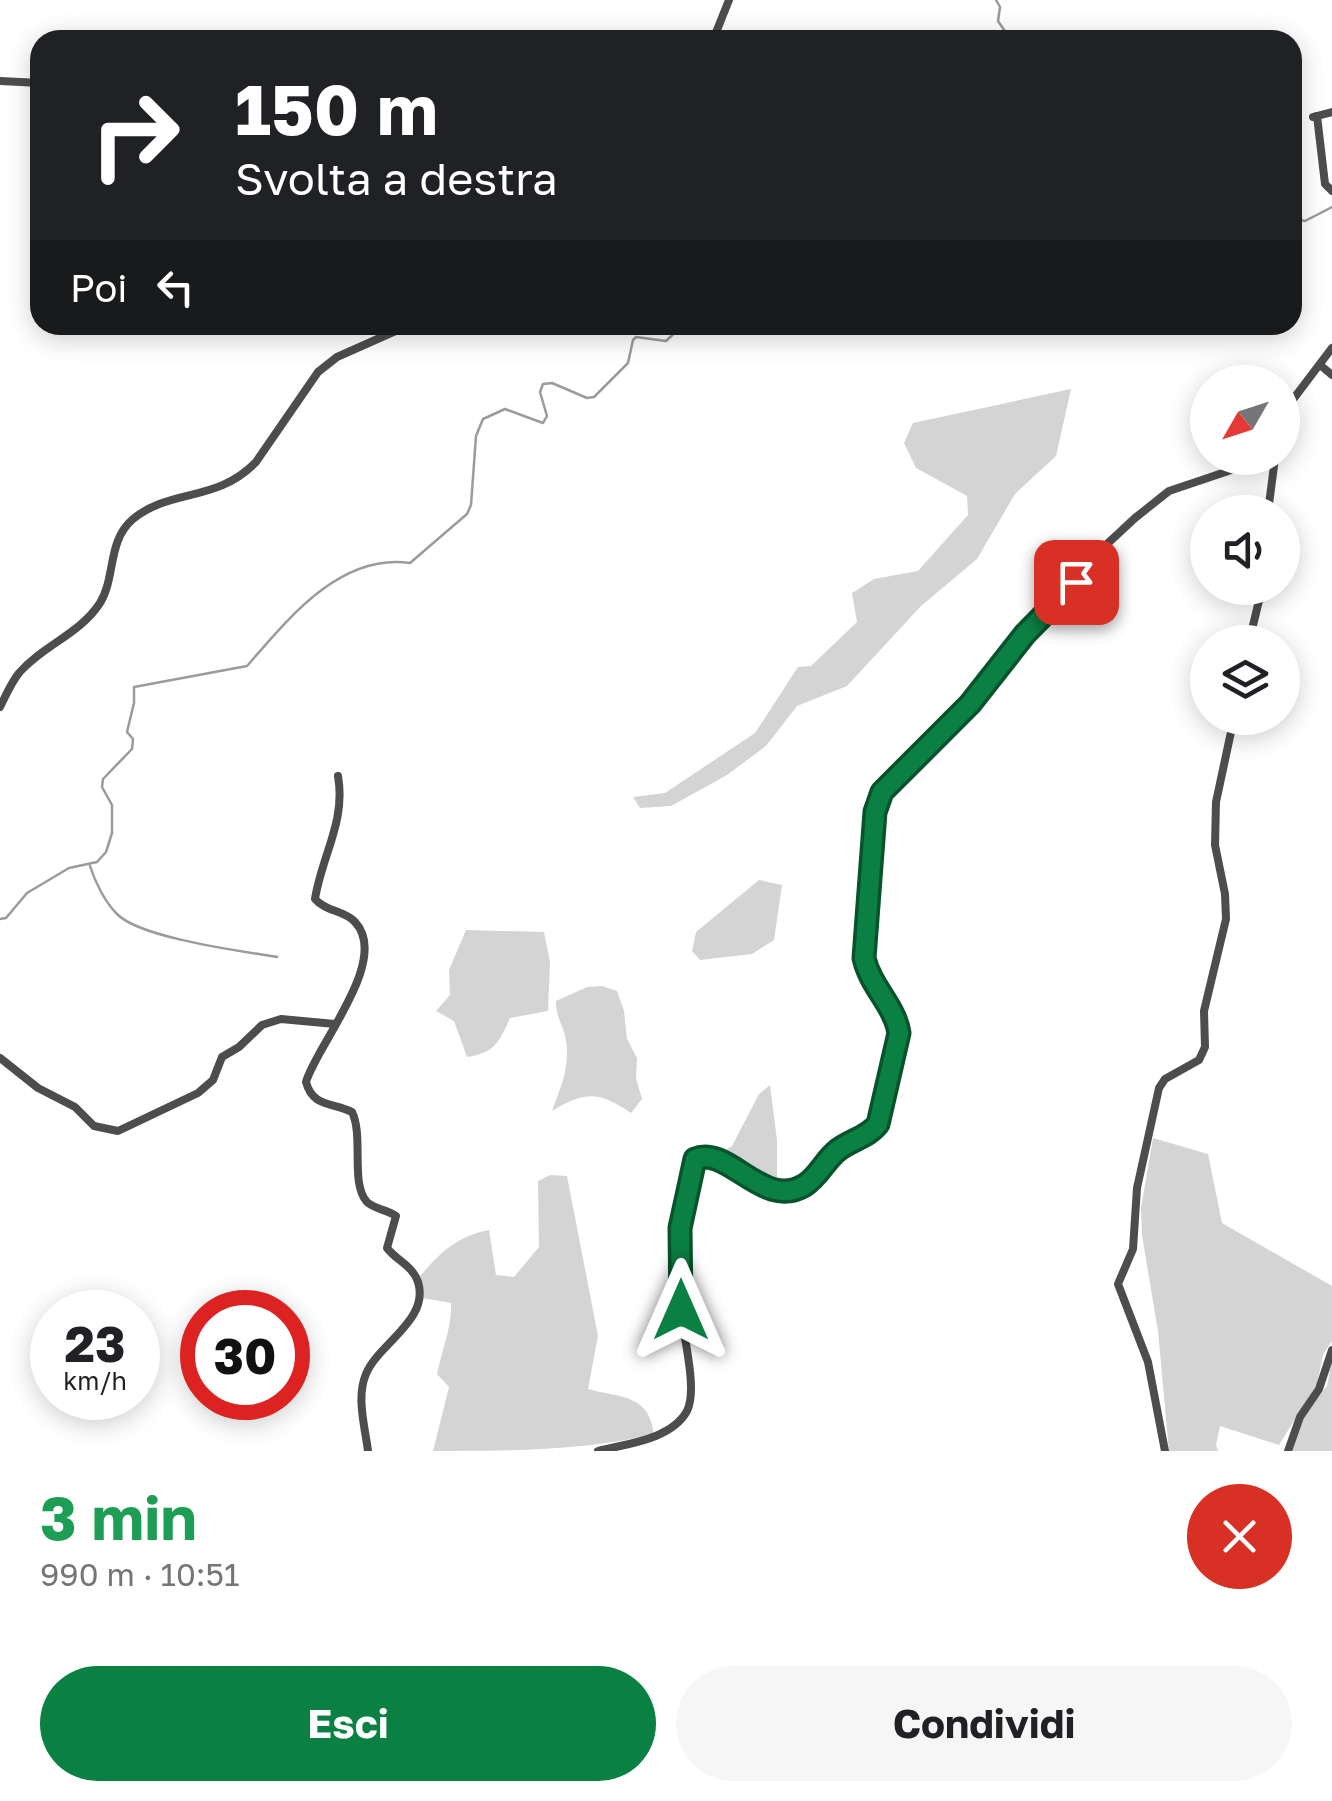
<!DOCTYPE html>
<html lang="it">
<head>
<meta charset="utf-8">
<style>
	:root { --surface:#fff; --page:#f6f6f6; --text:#202124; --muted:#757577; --accent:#0b8043 }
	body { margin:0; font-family:"Golos Text",sans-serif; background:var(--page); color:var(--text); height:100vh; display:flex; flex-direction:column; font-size:38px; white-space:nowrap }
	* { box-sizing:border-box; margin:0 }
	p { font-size:32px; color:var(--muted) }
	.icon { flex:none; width:55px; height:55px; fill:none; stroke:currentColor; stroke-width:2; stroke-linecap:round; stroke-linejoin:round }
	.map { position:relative; height:1451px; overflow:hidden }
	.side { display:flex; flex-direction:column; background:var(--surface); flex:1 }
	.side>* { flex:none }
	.banner { position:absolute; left:30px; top:30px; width:1272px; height:305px; border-radius:30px; box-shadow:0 5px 25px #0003; background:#202124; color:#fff; overflow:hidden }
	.needle { width:65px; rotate:231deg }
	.tools { position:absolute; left:1190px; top:365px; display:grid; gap:20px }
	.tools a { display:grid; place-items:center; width:110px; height:110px; border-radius:50%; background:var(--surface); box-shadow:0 5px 25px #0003; font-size:50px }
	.speed { position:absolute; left:30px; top:1290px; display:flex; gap:20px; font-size:50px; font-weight:700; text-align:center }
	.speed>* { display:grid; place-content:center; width:130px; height:130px; border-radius:50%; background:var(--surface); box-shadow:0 5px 25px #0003; line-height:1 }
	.speed small { font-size:25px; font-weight:400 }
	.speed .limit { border:15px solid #d22; background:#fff; color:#111 }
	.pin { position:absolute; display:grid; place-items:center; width:85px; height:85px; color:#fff; margin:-42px; border-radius:20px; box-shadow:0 5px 15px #0006 }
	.me { position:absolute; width:110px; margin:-55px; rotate:0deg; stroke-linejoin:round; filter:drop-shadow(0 0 8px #0008) }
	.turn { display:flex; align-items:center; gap:35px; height:210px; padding:0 40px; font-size:45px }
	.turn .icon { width:130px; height:130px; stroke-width:2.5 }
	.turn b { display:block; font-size:70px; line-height:85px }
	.then { display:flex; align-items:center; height:95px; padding:0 40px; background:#0003; gap:20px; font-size:38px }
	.round { display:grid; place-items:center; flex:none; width:105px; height:105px; border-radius:52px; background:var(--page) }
	.summary { display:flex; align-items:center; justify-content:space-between; height:170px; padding:0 40px }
	h1 { font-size:60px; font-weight:700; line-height:75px; color:#1e9e55 }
	.action { display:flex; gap:20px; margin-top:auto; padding:20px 40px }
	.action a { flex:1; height:115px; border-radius:60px; background:var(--accent); color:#fff; font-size:40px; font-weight:700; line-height:115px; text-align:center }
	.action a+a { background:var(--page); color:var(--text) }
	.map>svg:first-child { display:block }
	.green { fill:#d4d4d4 }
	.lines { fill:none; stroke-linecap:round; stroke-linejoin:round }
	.stream { stroke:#9b9b9b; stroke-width:2.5 }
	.minor { stroke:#4d4d4d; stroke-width:8 }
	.route-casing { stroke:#07532c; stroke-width:25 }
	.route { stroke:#0b8043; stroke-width:18 }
</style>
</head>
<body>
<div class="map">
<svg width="1332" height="1451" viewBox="0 0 1332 1451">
	<rect width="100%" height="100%" fill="#fff"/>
	<!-- green -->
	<g class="green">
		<path d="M1071,389L1056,456L1015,494L977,559L921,606L847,686L797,706L766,746L727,775L671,806L640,808L633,797L665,793L755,733L798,667L811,666L857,622L852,593L874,579L918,571L968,515L967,496L916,468L904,443L913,423Z"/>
		<path d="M759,880L782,885L774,940L752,954L700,960L692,951L696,932Z"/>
		<path d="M466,930L544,932L550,962L548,1011L510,1018C499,1043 494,1053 467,1057L454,1021L436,1011L450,995L449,970Z"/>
		<path d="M602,986L617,991L624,1011L627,1039L637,1058L636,1078L642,1099L631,1113C599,1091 585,1091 552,1111C561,1086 570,1068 566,1040C564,1027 555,1015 556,1001L587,987Z"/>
		<path d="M770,1085L777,1140V1185L753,1178L717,1156L732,1146L759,1094Z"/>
		<path d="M1153,1138L1208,1154L1222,1223L1332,1286V1341L1323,1355L1317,1384L1279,1445L1220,1426L1216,1445L1218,1451H1169L1158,1331L1142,1235L1141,1208Z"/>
		<path d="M550,1175L567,1176L598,1336L588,1389C621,1398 649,1394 654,1434C584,1451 507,1451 433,1451L449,1387L437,1374C442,1349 452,1328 451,1303L422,1298L420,1276C440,1253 457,1236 489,1230L496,1275L514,1277L539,1247L538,1181Z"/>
		<path d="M1332,1360V1451H1290L1305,1412L1327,1386Z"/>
	</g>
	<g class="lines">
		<!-- stream -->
		<g class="stream">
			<path d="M996,0L1000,7L998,21L1011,40"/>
			<path d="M1292,218L1305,221L1332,207"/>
			<path d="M90,866C95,882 105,902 117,914C140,938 241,951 277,957"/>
			<path d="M0,919L6,918L27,893L69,868L97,862L106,852L112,833V805L102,787L103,779L132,749L133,739L127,732L134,703V687L247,666C288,619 340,553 410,563L467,514L471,505L476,436L483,419L505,409L543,423L547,416L540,392L543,384L552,383L587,398L594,397L628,363L633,340L636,337L666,341L683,325"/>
		</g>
		<!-- minor -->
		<g class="minor">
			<path d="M713,40L729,0"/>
			<path d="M0,81L40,83"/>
			<path d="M1317,116L1325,184L1332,191"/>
			<path d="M1313,117L1332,112"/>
			<path d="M1320,365L1332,375"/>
			<path d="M1282,414L1332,348"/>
			<path d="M1268,512L1275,458"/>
			<path d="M1249,642L1262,588"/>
			<path d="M0,707C6,695 11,683 19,673C42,646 80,634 100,603C116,577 107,541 133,519C171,488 216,503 256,462L318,372L337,357L409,325"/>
			<path d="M338,776C346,822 322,855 315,899C326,912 344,910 355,922C391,960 316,1046 306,1082C313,1108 333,1102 352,1112C364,1136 350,1184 367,1202C374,1209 388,1210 396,1216L387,1248C396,1260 413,1266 418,1282C430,1320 378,1344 366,1374C356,1397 365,1427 368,1451"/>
			<path d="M0,1058L38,1088L75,1107L94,1126L118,1131L198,1093L213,1080L222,1057L239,1047L262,1025L281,1019L335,1024"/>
			<path d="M598,1451C625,1444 671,1440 687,1411C698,1389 683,1336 681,1311C678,1262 678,1205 695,1159C728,1145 763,1211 805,1185C817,1178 822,1164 832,1155C846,1142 867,1139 877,1124L899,1031L868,972L863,954L875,811L886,785L967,707L1025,634L1068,591L1106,545L1135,518L1169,491L1267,458"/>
			<path d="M1165,1451L1148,1362L1118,1284L1133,1249L1137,1188L1159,1088L1165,1079L1199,1060L1205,1047L1204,1011L1226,919L1225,894L1215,845L1216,802L1234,718"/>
			<path d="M1288,1451L1300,1417L1319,1389L1332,1350"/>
		</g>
	</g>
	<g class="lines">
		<!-- route casing -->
		<g class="route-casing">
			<path id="route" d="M681,1310L680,1228L695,1159C729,1145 763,1211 805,1185C819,1176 825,1160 838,1150C851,1140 868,1137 878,1124L899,1033C895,1006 870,986 864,958L875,812L882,792L970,704L1025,634L1076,582"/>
		</g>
		<!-- route -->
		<use href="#route" class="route"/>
	</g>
</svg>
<div class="tools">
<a><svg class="needle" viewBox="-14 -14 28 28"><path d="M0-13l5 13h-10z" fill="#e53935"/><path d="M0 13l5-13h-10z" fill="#757577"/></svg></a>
<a><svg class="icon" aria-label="sound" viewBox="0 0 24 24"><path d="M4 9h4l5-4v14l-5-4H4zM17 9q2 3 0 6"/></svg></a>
<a><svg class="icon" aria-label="layers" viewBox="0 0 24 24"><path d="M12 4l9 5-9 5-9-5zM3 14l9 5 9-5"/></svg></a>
</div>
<div class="speed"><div>23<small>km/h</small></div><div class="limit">30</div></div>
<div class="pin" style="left:1076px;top:582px;background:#d93025"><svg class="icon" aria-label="arrive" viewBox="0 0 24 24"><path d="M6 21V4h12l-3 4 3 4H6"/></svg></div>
<svg class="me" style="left:681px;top:1310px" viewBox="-20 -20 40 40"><path d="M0-17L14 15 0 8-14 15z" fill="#0b8043" stroke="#fff" stroke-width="4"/></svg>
<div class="banner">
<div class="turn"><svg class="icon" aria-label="right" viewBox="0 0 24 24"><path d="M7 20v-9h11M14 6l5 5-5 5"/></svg><div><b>150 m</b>Svolta a destra</div></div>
<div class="then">Poi<svg class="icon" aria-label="left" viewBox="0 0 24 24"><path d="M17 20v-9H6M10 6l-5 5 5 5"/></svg></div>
</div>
</div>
<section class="side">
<div class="summary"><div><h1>3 min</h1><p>990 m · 10:51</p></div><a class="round" style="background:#d93025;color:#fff"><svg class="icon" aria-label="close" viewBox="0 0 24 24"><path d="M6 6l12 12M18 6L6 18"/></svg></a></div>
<div class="action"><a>Esci</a><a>Condividi</a></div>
</section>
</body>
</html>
